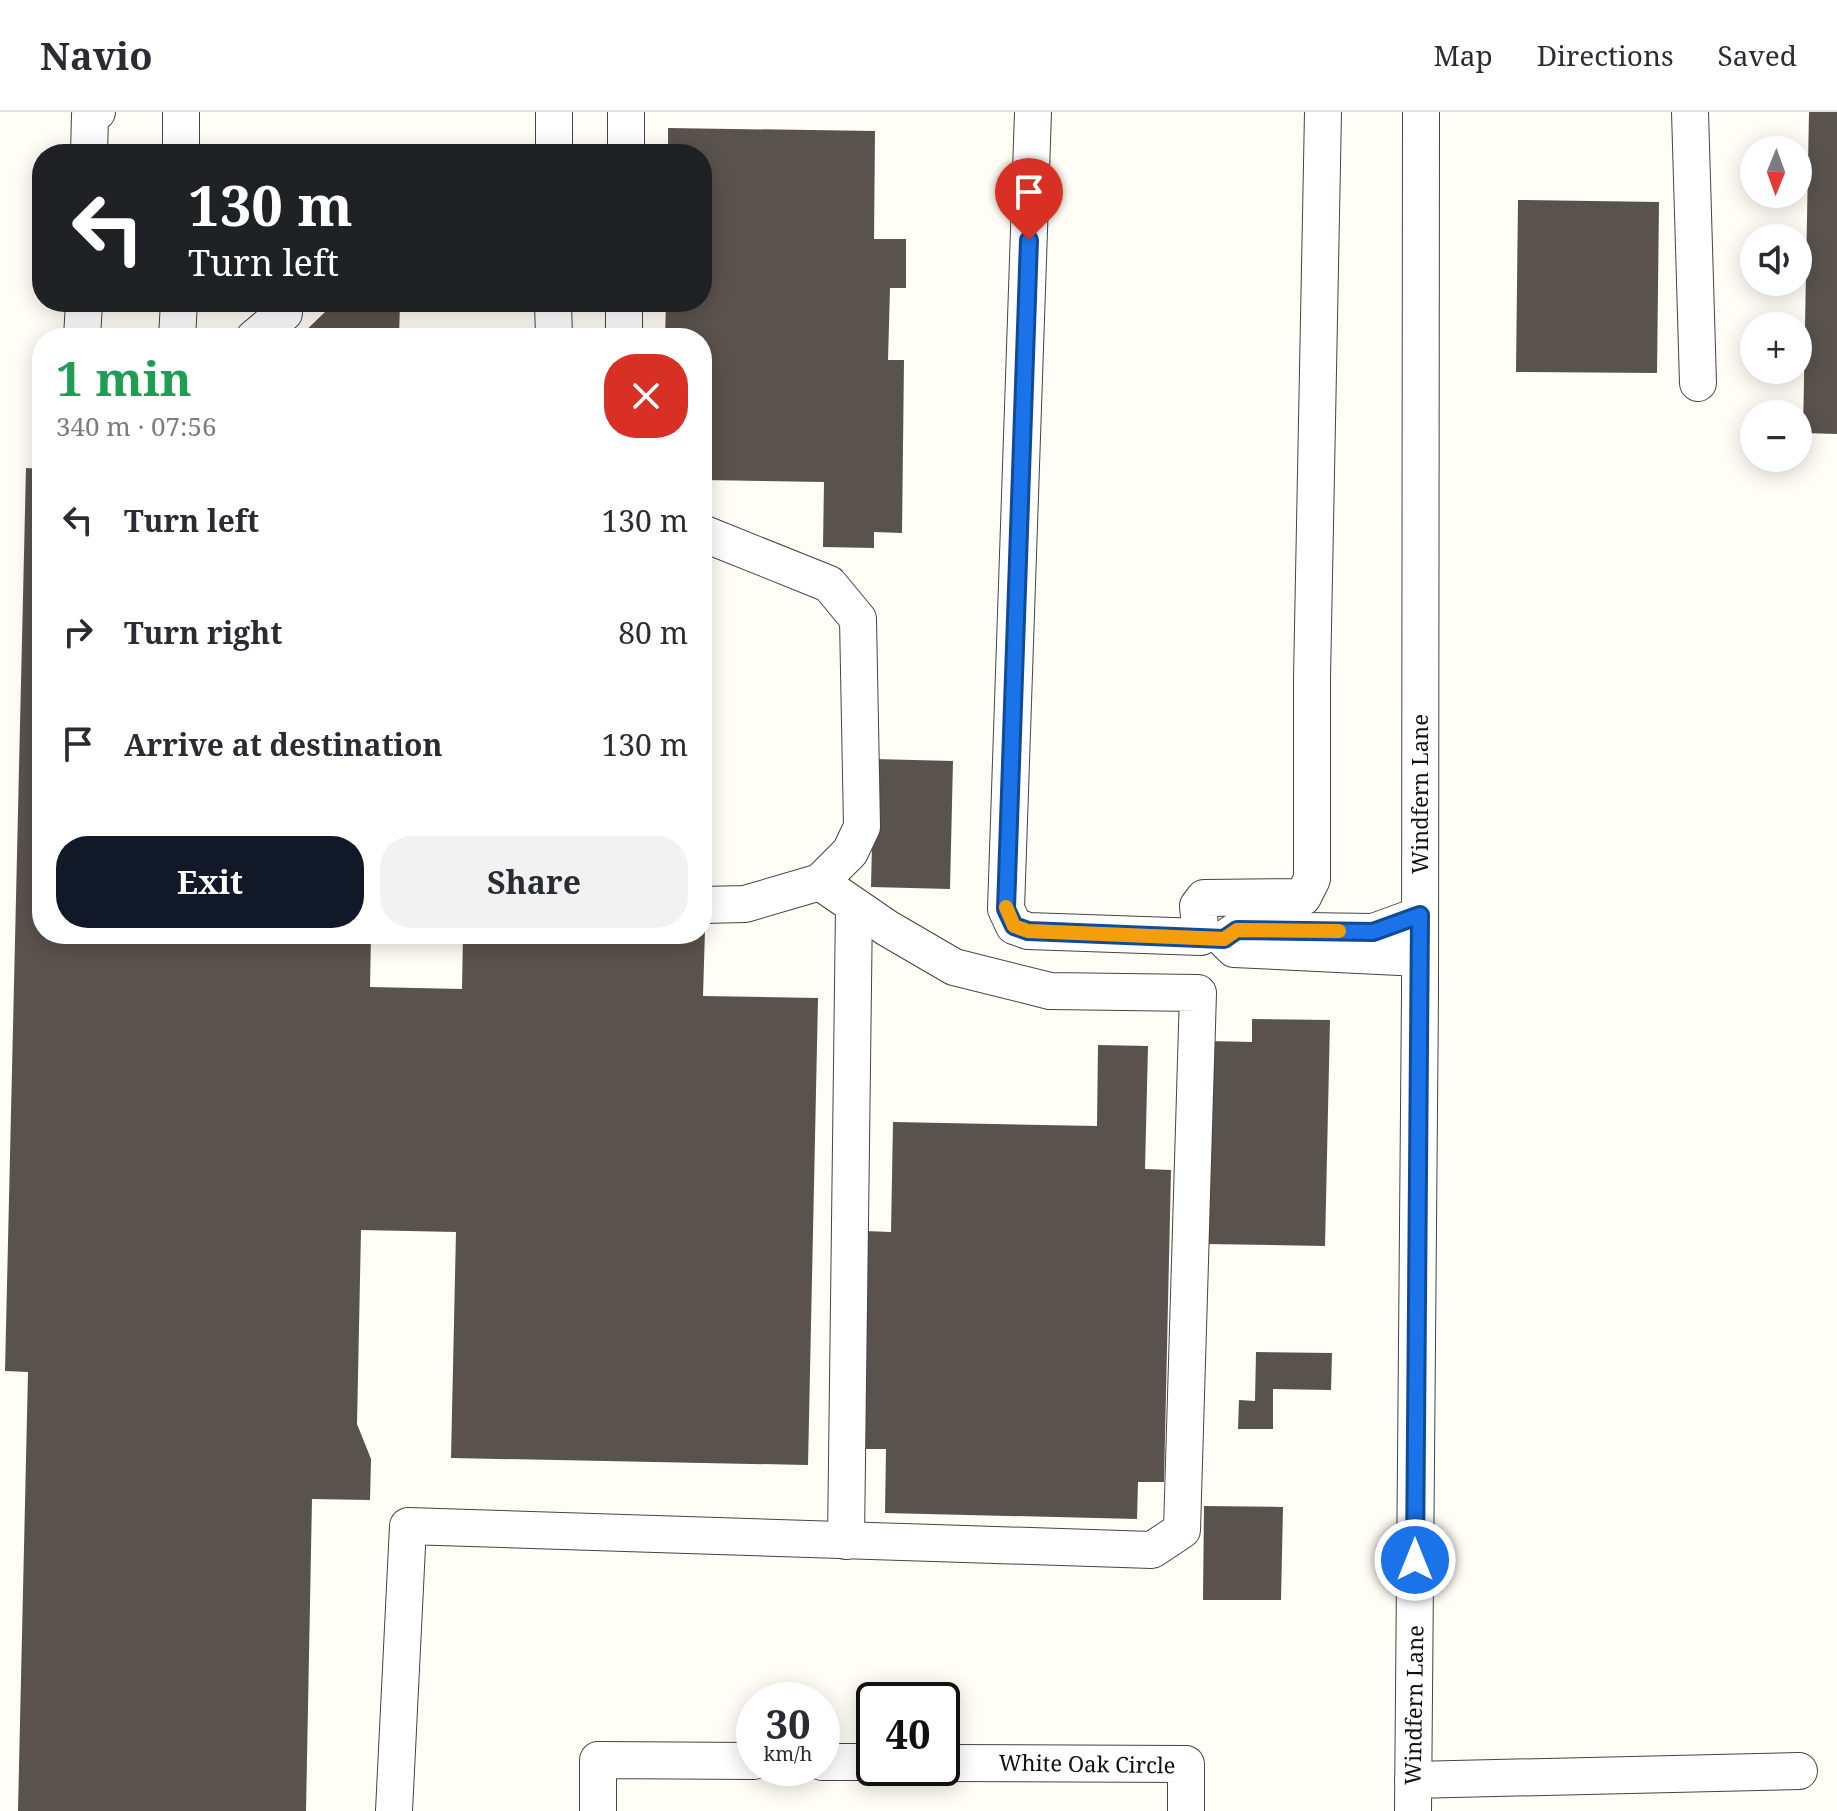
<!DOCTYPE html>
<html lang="en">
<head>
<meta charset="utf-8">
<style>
	:root { --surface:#fff; --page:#f2f2f3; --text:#2b2b33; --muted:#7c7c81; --line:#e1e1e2; --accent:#111827 }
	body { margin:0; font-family:"Noto Serif",serif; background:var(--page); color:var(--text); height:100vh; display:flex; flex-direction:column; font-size:30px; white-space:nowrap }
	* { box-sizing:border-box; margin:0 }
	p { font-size:26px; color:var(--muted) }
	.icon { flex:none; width:44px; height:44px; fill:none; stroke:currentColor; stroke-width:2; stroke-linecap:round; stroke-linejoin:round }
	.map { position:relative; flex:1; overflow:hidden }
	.panel { position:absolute; left:32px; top:216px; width:680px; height:616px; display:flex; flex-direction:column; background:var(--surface); border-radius:32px; box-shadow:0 4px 20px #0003 }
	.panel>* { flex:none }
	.guide { position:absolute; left:32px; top:32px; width:680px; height:168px; border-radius:32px; box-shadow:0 4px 20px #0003; background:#202124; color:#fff; overflow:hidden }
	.needle { width:52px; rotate:181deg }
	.controls { position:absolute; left:1740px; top:24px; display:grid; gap:16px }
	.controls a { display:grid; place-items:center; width:72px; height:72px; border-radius:50%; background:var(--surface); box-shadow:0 4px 20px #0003; font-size:40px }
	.speed { position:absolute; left:736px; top:1570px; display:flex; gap:16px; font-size:40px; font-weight:700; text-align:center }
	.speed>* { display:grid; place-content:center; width:104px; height:104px; border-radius:50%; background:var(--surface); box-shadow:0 4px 20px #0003; line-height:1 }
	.speed small { font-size:20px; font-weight:400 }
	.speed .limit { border:4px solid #111; border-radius:12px; background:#fff; color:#111 }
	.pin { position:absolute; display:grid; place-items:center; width:68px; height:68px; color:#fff; margin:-82px -34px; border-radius:50% 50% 50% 0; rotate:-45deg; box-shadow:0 0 8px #0007 }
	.pin .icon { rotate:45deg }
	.me { position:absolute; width:88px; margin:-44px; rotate:0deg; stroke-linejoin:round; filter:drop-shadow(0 0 6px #0008) }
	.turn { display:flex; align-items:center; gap:28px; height:168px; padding:0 24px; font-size:36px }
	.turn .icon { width:104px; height:104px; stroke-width:2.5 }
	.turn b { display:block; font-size:56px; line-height:68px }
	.round { display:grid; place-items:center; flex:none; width:84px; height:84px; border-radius:32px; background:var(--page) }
	.overview { display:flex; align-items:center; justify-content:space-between; height:136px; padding:0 24px }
	h1 { font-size:48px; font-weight:700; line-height:60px; color:#1e9e55 }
	.action { display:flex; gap:16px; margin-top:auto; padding:16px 24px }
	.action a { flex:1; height:92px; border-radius:32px; background:var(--accent); color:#fff; font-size:32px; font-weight:700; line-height:92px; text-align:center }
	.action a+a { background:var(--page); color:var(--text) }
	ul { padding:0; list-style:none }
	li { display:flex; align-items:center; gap:24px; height:112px; padding:0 24px }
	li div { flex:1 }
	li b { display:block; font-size:30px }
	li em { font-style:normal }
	header { display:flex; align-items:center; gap:48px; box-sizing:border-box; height:112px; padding:0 40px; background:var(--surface); border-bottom:2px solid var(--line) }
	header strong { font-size:38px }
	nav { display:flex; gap:44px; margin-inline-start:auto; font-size:28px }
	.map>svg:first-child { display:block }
	.building { fill:#5a524d }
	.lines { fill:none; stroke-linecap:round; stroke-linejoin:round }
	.minor-casing { stroke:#444; stroke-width:38 }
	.minor { stroke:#fff; stroke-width:36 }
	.route-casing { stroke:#114b97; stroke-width:20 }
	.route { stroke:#1a73e8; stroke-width:14 }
	.slow { stroke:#f59e0b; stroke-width:14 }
	.labels { text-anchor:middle; stroke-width:8; stroke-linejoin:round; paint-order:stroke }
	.street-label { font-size:22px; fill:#111; stroke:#fff }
</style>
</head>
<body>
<header>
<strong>Navio</strong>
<nav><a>Map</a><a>Directions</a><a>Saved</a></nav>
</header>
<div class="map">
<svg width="1837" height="1699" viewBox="0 0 1837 1699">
	<rect width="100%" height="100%" fill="#fffdf5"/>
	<!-- building -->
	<g class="building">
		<path d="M1809,0H1837V322L1803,321Z"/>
		<path d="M668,16L875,19L874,127H906V176H890L888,248H904L902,421L874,420V436L823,435L824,370L702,368V226H665L666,190H702V42H668Z"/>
		<path d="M1518,88L1659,90L1657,261L1516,260Z"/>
		<path d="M325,190H400L399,226H298L325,200Z"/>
		<path d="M26,356L42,357V822H371L370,875L462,877L463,822H702V818H705L703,884L818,886L808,1353L451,1346L456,1120L361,1118L357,1312L371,1347L370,1388L312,1387L306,1699H18L28,1260L5,1259Z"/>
		<path d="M874,647L953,649L950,777L871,775Z"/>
		<path d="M1252,907L1330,908L1325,1134L1205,1132L1209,929L1252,930Z"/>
		<path d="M1098,933L1148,934L1145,1057L1171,1058L1164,1370H1138L1137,1407L885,1401L886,1337H860L865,1119L891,1120L893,1010L1097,1014Z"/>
		<path d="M1256,1240L1332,1241L1331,1278L1273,1277V1317H1238L1239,1288L1255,1289Z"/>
		<path d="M1204,1394L1283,1395L1281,1488H1203Z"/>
	</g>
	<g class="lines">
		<!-- minor casing -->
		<g class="minor-casing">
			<g id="minor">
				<path d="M1033,0L1006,797L1014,814L1028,819L1201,825L1198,794L1204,786L1303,785L1312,767V567L1323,0"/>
				<path d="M1690,0L1698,271"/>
				<path d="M89,42L90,3L97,0"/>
				<path d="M181,42V0"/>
				<path d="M554,42V0"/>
				<path d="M626,42V0"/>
				<path d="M553,190L554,226"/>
				<path d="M82,226L84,190"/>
				<path d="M177,226L179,190"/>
				<path d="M254,226L284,201V190"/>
				<path d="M624,226V190"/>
				<path d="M702,421L829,472L858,507L862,715L850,740L820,770L745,792L702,793"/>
				<path d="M1420,803L1373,820L1237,818L1224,827L1234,837L1420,846"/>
				<path d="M846,1429L854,794"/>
				<path d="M822,1650H874"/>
				<path d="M942,1651L1186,1652V1699"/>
				<path d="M1413,1668L1799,1659"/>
				<path d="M394,1699L408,1414L1152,1438L1182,1418L1198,881L1050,879L954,855L887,816L820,770"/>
				<path d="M598,1699V1648L754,1649"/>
				<path d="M1413,1699L1420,881L1421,0"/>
			</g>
		</g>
		<!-- minor -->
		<use href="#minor" class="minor"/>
	</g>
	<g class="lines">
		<!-- route casing -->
		<g class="route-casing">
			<path id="route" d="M1029,128L1006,797L1014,814L1028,819L1224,827L1237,818L1373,820L1420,803L1415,1448"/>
		</g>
		<!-- route -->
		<use href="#route" class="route"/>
		<!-- slow -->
		<path class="slow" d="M1006,795L1014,814L1028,819L1224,827L1237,818L1339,819"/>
	</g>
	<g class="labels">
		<!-- street labels -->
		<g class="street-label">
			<text transform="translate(1420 682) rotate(-90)" y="8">Windfern Lane</text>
			<text transform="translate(1414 1593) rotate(-89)" y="8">Windfern Lane</text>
			<text transform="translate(1087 1652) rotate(1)" y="8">White Oak Circle</text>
		</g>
	</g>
</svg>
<div class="controls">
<a><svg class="needle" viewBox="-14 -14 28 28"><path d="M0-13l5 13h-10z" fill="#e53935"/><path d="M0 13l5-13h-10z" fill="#7c7c81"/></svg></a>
<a><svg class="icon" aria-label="sound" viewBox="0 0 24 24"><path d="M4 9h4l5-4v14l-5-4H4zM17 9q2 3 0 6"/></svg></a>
<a>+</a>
<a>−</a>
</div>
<div class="speed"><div>30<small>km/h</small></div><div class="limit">40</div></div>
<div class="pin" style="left:1029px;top:128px;background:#d93025"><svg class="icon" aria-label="arrive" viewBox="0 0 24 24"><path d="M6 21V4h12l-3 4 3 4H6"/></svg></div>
<svg class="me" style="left:1415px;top:1448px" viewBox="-20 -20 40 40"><circle r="17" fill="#1a73e8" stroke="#fff" stroke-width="3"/><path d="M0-11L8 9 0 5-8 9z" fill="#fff"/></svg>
<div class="guide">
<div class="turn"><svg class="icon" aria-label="left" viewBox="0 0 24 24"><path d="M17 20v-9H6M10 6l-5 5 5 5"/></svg><div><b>130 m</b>Turn left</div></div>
</div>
<section class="panel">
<div class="overview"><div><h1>1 min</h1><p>340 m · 07:56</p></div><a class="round" style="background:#d93025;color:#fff"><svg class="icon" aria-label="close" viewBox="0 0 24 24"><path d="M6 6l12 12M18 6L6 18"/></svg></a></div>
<ul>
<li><svg class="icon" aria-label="left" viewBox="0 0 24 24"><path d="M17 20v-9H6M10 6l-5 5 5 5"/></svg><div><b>Turn left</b></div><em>130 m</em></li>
<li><svg class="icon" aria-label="right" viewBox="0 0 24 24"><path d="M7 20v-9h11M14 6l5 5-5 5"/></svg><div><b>Turn right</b></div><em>80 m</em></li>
<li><svg class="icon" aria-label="arrive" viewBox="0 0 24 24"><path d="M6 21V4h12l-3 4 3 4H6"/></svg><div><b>Arrive at destination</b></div><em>130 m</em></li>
</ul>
<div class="action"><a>Exit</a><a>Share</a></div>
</section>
</div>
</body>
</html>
